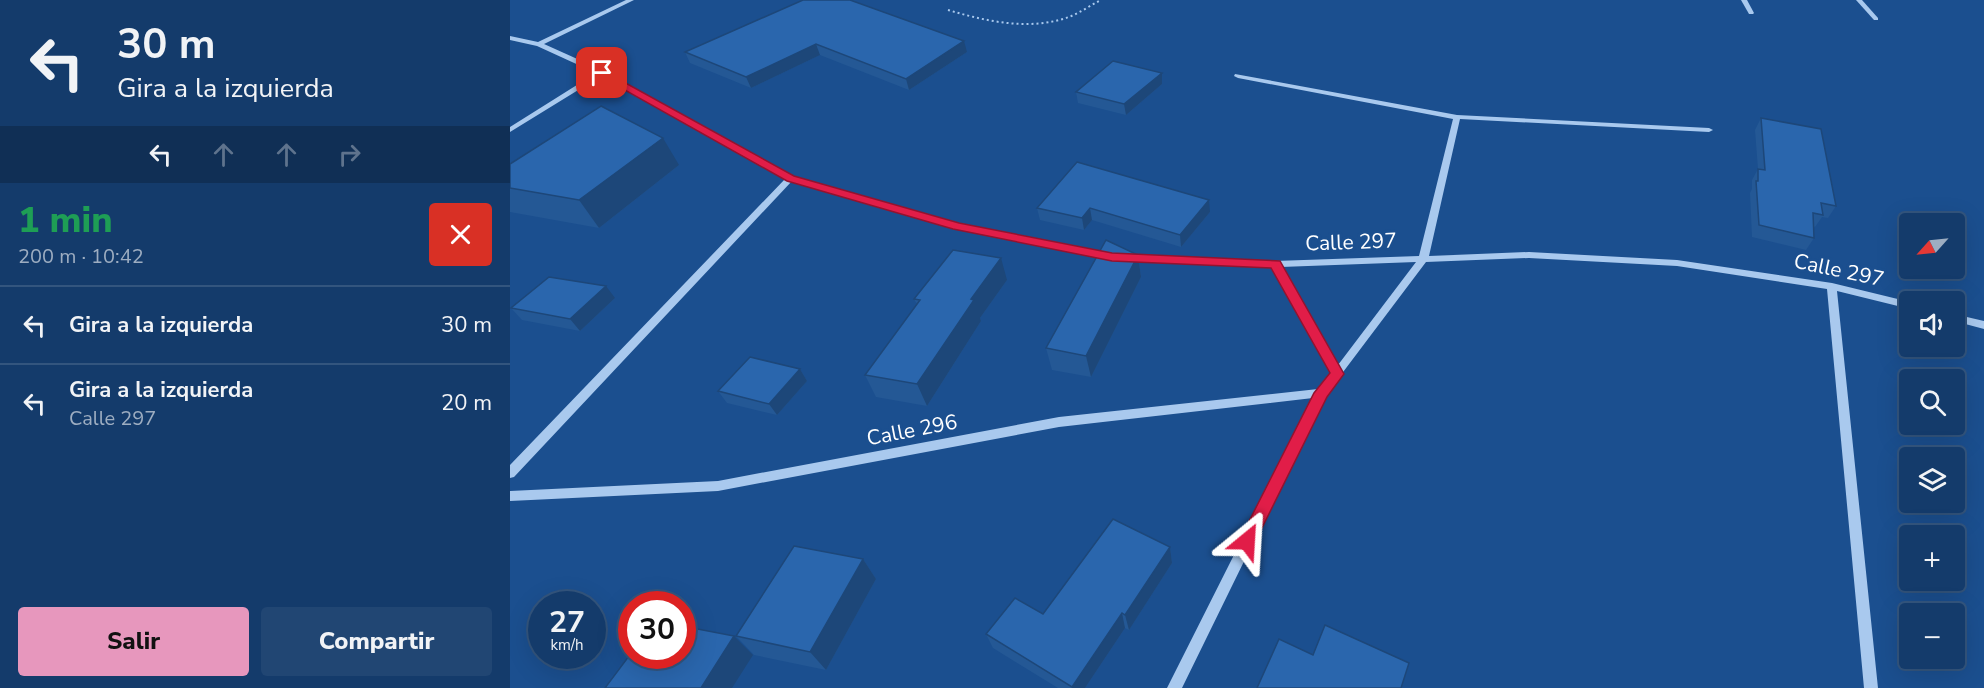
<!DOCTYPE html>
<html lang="es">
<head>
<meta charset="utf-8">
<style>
	:root { --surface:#143b6b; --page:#214673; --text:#f1f3f6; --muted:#9dadc1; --line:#33557e; --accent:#e797bd }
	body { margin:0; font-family:"Nunito Sans",sans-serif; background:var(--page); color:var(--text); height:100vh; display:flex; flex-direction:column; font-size:22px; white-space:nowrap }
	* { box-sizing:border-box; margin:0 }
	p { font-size:20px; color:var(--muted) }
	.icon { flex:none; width:33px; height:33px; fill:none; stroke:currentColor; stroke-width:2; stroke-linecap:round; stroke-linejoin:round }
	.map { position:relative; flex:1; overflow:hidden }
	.sheet { display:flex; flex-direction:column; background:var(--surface); width:510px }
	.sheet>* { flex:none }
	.guide { background:#143b6b; color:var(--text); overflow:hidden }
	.needle { width:39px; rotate:243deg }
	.buttons { position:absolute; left:1389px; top:213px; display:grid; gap:12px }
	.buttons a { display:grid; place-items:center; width:66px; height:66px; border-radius:6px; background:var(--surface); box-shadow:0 6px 24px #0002,0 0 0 2px var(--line); font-size:30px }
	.speed { position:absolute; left:18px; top:591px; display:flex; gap:12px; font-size:30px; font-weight:700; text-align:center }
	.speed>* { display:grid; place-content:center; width:78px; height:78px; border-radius:50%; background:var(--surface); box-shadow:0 6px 24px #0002,0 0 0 2px var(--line); line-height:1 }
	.speed small { font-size:15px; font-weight:400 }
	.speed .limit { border:9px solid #d22; background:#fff; color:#111 }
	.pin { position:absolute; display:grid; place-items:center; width:51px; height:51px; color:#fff; margin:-26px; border-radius:12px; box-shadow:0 3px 9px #0006 }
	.me { position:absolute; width:66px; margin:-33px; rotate:27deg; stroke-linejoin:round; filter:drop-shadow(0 0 4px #0008) }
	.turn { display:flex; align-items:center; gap:21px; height:126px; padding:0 18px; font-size:27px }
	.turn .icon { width:78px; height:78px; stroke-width:2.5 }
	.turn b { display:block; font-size:42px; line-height:51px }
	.lanes { display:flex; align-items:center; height:57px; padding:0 18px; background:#0003; justify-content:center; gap:30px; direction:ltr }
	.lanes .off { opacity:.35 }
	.round { display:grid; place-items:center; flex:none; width:63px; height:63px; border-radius:6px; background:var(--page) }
	.summary { display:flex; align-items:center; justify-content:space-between; height:102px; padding:0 18px }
	h1 { font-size:36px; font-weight:800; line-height:45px; color:#1e9e55 }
	.button { display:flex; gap:12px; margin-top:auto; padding:12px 18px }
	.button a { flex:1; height:69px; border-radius:6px; background:var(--accent); color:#111; font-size:24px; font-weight:800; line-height:69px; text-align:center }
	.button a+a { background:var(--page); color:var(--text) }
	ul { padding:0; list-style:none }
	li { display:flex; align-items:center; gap:18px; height:78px; padding:0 18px; border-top:2px solid var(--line) }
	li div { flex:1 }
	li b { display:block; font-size:22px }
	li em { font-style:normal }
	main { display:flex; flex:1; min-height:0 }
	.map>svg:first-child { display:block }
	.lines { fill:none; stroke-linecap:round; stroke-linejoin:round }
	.path { stroke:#a9c9ee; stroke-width:2; stroke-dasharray:2 3; stroke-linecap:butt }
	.minor { fill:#a9c9ee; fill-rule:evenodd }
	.wall { fill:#245895 }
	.shaded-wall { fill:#1d4779 }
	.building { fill:#2a66ad; stroke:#1d4779; stroke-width:1.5 }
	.route { fill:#e11d48; stroke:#92132f; stroke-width:1.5 }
	.labels { text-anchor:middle; stroke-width:6; stroke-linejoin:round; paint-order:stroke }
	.street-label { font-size:21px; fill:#fff; stroke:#1b4f8f }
</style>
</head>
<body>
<main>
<section class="sheet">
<div class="guide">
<div class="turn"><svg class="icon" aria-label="left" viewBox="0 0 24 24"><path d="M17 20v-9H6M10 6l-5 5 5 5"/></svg><div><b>30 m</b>Gira a la izquierda</div></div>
<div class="lanes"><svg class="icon" aria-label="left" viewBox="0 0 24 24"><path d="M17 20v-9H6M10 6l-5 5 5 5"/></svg><svg class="icon off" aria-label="ahead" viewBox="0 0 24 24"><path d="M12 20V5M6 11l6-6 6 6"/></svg><svg class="icon off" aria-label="ahead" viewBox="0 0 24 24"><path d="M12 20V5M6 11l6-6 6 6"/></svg><svg class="icon off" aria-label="right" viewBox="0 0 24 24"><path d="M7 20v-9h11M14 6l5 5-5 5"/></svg></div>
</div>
<div class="summary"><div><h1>1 min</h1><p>200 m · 10:42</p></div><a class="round" style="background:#d93025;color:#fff"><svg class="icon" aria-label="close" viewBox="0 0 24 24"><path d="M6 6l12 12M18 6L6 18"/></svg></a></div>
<ul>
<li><svg class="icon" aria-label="left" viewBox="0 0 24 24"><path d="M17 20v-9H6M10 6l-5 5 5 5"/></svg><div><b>Gira a la izquierda</b></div><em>30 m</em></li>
<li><svg class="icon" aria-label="left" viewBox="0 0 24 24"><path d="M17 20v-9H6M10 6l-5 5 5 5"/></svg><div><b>Gira a la izquierda</b><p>Calle 297</p></div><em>20 m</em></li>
</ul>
<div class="button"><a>Salir</a><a>Compartir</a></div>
</section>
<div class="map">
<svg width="1474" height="688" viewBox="0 0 1474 688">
	<rect width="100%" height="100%" fill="#1b4f8f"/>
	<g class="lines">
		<!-- path -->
		<path class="path" d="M438,10C475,21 515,30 553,19C567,15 579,6 591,0"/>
		<!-- minor -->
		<g class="minor">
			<path d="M116,0H124L34,44L94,71L283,176L449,223L600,253L605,256L600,259L448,229L282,181L4,477L0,478V465L275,179L91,76L0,132V127L86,73L27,46L0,40V36L28,42Z"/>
			<path d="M1231,0H1237L1244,13L1243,14H1239Z"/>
			<path d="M1346,0H1352L1368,18V20H1364Z"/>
			<path d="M725,74L947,115L1199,128L1203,130L1199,132L950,119L919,256L1019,252L1167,260L1322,283L1400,302V309L1327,291L1368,688H1354L1317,289L1167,266L1019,258L916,262L815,396L672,688H657L803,398L549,427L208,491L0,501V491L208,481L549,417L808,389L821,373L762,267L616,260L611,257L616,254L765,261L909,256L943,119L728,78L724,76ZM906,262L828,365L771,267Z"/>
			<path d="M1444,314L1474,321V329L1444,321Z"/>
		</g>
	</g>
	<!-- wall -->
	<g class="wall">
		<path d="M293,0L457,52L399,90L310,55L241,88L180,63L175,52Z"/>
		<path d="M652,73V84L616,115L568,103L566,92Z"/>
		<path d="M1251,118L1326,206L1318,218L1312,217L1305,227L1303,226L1304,238L1296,250L1242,237L1240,193L1242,189V180L1248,169L1245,130Z"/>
		<path d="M567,162L700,212L671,247L582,220L574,230L530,220L527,208Z"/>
		<path d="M0,164L169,165L89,228L0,212Z"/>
		<path d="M628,255L631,277L581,377L542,370L536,348Z"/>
		<path d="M497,280L470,318L471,321L417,406L366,397L355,375L407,304L404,299Z"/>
		<path d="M105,298L70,331L12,320L1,308Z"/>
		<path d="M290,369L297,381L267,415L217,403L208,391Z"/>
		<path d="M660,547L662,563L619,630L615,628L575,688H548L483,648L476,634L533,614Z"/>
		<path d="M353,559L366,579L316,670L244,655L226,636Z"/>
	</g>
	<!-- shaded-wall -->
	<g class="shaded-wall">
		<path d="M454,41L457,52L399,90L396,79Z"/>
		<path d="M306,44L310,55L241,88L236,77Z"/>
		<path d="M652,73V84L616,115L614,104Z"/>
		<path d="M153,138L169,165L89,228L69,200Z"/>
		<path d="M699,200L700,212L671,247L670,235Z"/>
		<path d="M580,208L582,220L574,230L572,218Z"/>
		<path d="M628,255L631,277L581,377L576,356Z"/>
		<path d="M491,258L497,280L470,318L471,321L417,406L407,384L461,299Z"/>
		<path d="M96,286L105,298L70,331L60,319Z"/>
		<path d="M290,369L297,381L267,415L259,404Z"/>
		<path d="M660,547L662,563L619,630L615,615Z"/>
		<path d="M353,559L366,579L316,670L300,652Z"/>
		<path d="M612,613L615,628L575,688H562V687Z"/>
		<path d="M224,636L243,655L222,688H191Z"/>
	</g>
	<!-- building -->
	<g class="building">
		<path d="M293,0H340L454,41L396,79L306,44L236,77L175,52Z"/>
		<path d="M603,61L652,73L614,104L566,92Z"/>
		<path d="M91,106L153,138L69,200L0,188V164Z"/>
		<path d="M1251,118L1311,129L1326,206L1311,203L1313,215L1303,213L1304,238L1249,225L1246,181H1248V169L1255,170Z"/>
		<path d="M567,162L699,200L670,235L580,208L572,218L527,208Z"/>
		<path d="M596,240L628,255L576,356L536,348Z"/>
		<path d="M443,250L491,258L461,299L464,300L407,384L355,375L410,300L404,299Z"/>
		<path d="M39,277L96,286L60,319L1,308Z"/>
		<path d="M240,357L290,369L259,404L208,391Z"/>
		<path d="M603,519L660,547L615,615L612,613L562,687L476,634L505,598L533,614Z"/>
		<path d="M284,546L353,559L300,652L226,636Z"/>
		<path d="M815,625L899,663L891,688H747L769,639L803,655Z"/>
		<path d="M172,626L224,636L191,688H95L122,652V656H172Z"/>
	</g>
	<!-- route -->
	<path class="route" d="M92,70L284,176L449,223L602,253L770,261L834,374L817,397L743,546L737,548L731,546L729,541L804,393L820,373L761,268L602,261L443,229L277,181L88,75L87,73Z"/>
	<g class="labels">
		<!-- street labels -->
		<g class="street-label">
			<text transform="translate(841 242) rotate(-2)" y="7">Calle 297</text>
			<text transform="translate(1329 270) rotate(12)" y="7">Calle 297</text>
			<text transform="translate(402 430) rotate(-11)" y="7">Calle 296</text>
		</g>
	</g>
</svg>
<div class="buttons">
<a><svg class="needle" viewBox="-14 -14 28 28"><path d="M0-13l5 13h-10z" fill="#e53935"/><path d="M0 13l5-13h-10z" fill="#9dadc1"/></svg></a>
<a><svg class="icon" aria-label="sound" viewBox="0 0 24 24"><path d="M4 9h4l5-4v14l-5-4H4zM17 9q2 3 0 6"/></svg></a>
<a><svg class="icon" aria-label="search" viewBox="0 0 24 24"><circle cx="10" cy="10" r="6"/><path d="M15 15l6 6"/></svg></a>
<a><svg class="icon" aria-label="layers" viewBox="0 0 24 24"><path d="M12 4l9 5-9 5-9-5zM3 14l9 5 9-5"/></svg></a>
<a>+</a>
<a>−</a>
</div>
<div class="speed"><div>27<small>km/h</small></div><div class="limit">30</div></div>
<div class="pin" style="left:92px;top:73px;background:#d93025"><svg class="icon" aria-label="arrive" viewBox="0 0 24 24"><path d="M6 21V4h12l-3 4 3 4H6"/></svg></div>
<svg class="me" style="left:737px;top:541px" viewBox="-20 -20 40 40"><path d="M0-17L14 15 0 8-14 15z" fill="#e11d48" stroke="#fff" stroke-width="4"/></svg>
</div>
</main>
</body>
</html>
